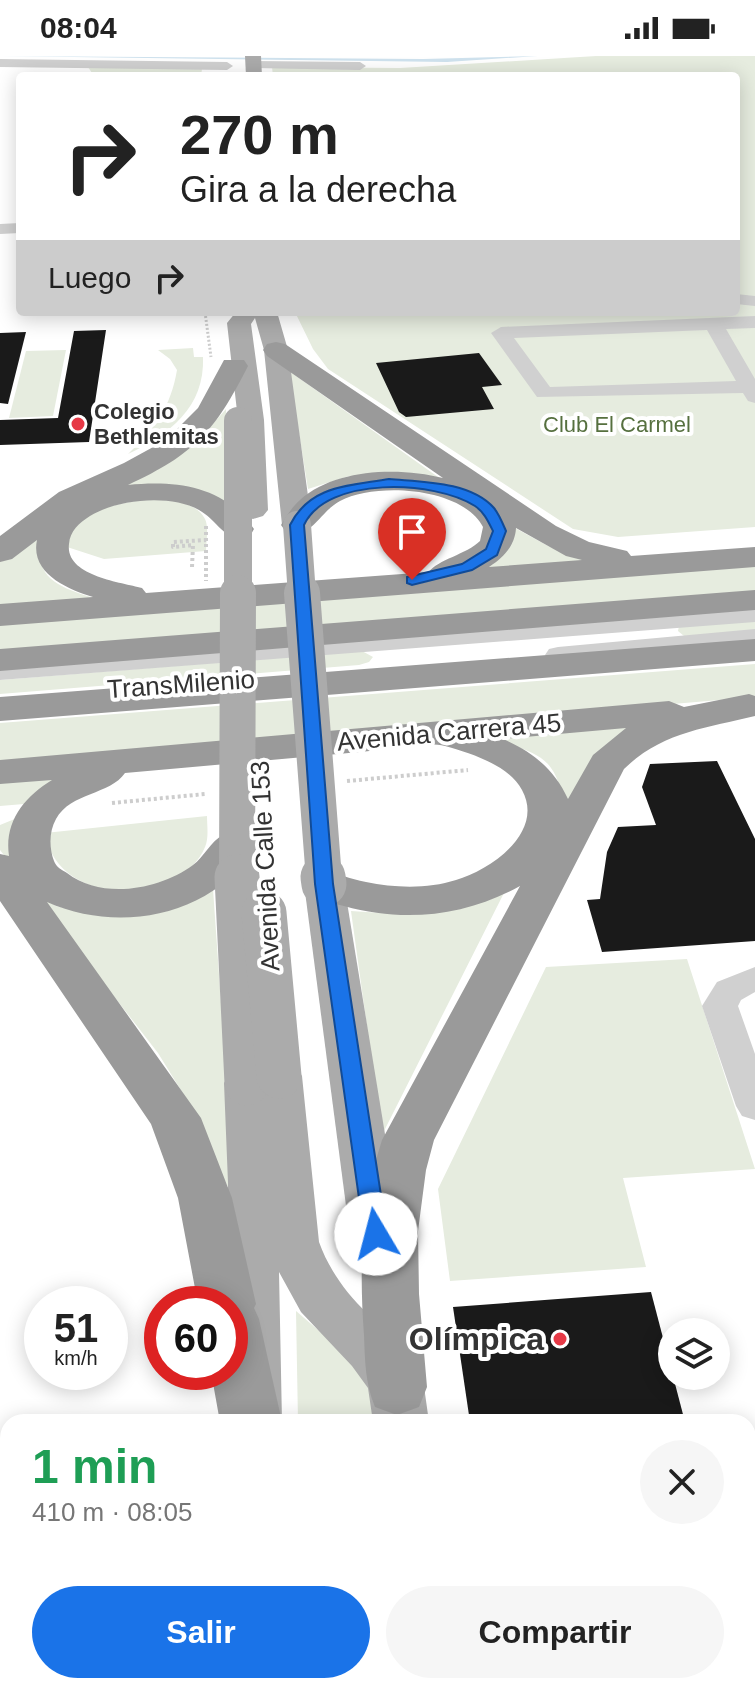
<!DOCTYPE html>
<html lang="es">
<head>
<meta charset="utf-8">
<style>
	:root { --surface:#fff; --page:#f6f6f6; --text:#222; --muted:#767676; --accent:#1a73e8 }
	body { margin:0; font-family:Arial,sans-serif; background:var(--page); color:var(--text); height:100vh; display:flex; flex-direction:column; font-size:30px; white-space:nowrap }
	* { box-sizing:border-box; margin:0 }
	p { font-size:26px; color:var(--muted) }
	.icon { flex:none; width:44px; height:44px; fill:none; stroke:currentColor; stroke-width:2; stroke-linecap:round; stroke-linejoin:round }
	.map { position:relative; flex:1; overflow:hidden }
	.sheet { position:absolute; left:0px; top:1358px; width:756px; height:280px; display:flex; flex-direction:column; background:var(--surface); border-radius:24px 24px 0 0; box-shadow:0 4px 20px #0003 }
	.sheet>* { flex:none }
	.banner { position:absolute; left:16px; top:16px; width:724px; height:244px; border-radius:8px; box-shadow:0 4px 20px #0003; background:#fff; color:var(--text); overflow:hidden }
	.fabs { position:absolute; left:658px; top:1262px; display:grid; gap:16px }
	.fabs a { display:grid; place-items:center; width:72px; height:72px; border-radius:50%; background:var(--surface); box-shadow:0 4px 20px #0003; font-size:40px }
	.speed { position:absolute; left:24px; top:1230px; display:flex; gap:16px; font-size:40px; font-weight:700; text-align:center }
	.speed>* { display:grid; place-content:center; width:104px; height:104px; border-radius:50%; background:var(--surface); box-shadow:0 4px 20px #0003; line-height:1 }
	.speed small { font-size:20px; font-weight:400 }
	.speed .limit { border:12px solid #d22; background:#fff; color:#111 }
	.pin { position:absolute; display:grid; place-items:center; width:68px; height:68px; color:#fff; margin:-82px -34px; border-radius:50% 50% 50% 0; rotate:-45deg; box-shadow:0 0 8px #0007 }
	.pin .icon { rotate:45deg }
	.me { position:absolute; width:88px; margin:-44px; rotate:352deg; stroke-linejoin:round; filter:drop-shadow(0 0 6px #0008) }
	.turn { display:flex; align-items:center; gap:28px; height:168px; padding:0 32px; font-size:36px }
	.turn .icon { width:104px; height:104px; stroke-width:2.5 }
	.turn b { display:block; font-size:56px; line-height:68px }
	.then { display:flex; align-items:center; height:76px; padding:0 32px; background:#0003; gap:16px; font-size:30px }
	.round { display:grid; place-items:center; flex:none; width:84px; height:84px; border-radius:42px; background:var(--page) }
	.head { display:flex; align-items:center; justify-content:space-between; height:136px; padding:0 32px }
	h1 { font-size:48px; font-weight:600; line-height:60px; color:#1e9e55 }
	.cta { display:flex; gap:16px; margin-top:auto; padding:16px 32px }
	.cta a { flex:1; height:92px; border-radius:48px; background:var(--accent); color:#fff; font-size:32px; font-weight:600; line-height:92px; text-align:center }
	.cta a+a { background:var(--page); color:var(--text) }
	.status { display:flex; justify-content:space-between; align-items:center; height:56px; padding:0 40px; background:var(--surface); direction:ltr }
	.status svg { height:22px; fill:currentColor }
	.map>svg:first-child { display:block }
	.green { fill:#e6ecdf }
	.water { fill:#cfe2ee }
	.building { fill:#1a1a1a }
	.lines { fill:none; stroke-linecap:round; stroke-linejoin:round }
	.path-far1 { stroke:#cdcdcd; stroke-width:3; stroke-dasharray:2 2; stroke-linecap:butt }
	.path { stroke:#cdcdcd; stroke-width:4; stroke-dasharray:3 3; stroke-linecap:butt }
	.minor { fill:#d0d0d0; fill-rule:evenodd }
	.major { fill:#ababab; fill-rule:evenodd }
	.highway { fill:#9a9a9a; fill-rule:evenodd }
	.path-bridge { stroke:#cdcdcd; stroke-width:4; stroke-dasharray:3 3; stroke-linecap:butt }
	.major-bridge-far2 { stroke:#ababab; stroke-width:28 }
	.major-bridge-far1 { stroke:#ababab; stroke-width:36 }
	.major-bridge { stroke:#ababab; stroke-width:45 }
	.route { fill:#1a73e8; stroke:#114b97; stroke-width:2 }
	.poi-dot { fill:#e63946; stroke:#fff; stroke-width:3 }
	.labels { text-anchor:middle; stroke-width:8; stroke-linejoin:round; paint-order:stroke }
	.far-poi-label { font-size:22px; font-weight:bold; fill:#333; stroke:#fff; text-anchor:start }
	.far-park-label { font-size:22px; fill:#56703f; stroke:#fff }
	.street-label { font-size:26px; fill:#333; stroke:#fff }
	.near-poi-label { font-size:32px; font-weight:bold; fill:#333; stroke:#fff; text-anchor:end }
</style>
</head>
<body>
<div class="status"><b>08:04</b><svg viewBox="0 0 49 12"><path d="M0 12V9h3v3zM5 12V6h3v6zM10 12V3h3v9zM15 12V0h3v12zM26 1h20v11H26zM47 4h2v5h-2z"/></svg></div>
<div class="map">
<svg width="755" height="1638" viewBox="0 0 755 1638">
	<rect width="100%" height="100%" fill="#fff"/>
	<!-- green -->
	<g class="green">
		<path d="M596,0H755V471L618,481L573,473L328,313L313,293L295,256H736V20H273L272,11L400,12Z"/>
		<path d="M88,11L202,13L201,20H94Z"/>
		<path d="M193,292L194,301H203C205,351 170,378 128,398C155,373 171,350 177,314L170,303L158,294Z"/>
		<path d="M66,294L53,360L9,362L26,295Z"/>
		<path d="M289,315L445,426L349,420L308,433Z"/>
		<path d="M226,353L227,447L112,430C159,406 192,394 226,353Z"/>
		<path d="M145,443C163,444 195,443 205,463C209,471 206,486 206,495L104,503L64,490L65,480L96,453Z"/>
		<path d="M48,466C46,478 39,498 42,509C47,530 82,538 100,544L0,552V504Z"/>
		<path d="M504,466L550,491L595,505L477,514Z"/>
		<path d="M755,507V537L0,594V564Z"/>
		<path d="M755,562V576L684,580L678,575L679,570Z"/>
		<path d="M362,595L373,601L369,606L359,609L0,638V624Z"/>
		<path d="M755,608V641L0,705V667Z"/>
		<path d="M630,671L566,757C556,701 544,699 492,683Z"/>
		<path d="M66,720L36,747L0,750V725Z"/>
		<path d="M22,760L42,840L56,850L81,856L213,833L235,1146L187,1044L158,997L0,794V769Z"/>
		<path d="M207,760C207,770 209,782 205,791C181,850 58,854 45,777Z"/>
		<path d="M511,823L382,1079L351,855L412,859L475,847Z"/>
		<path d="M687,903L755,1113L623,1122L646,1211L450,1225L438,1133L546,911Z"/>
		<path d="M296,1255L368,1317L373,1366H298Z"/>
		<path d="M303,1630H399L400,1638H303Z"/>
	</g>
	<!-- water -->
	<path class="water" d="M0,0L423,3L538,0L447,6Z"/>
	<!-- building -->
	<g class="building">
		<path d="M106,274L89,386L0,389V364L58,362L74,275Z"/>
		<path d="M26,276L8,348L0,347V277Z"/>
		<path d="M479,297L502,329L482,331L494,353L406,361L399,356L376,307Z"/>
		<path d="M717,705L755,783V885L602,896L587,844L600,843L607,796L618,771L656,769L642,731L650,708Z"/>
		<path d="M651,1236L685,1366H470L453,1251Z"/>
	</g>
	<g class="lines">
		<!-- path-far1 -->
		<path class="path-far1" d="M205,256L211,301"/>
		<!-- path -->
		<g class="path">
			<path d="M192,511L193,489L173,491V486L206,484"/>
			<path d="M347,725L468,714"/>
			<path d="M112,747L205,738"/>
		</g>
		<!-- minor -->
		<g class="minor">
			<path d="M0,3L227,6L233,10L227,14L0,11Z"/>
			<path d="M254,5L360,6L366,10L360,14L250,12V6Z"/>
			<path d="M20,167V177L0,178V168Z"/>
			<path d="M736,238L755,240V250L736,248Z"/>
			<path d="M755,260V272L726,273L755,323V347L748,345L743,337L537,341L491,277L501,271ZM707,274L736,325L550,331L514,282Z"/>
			<path d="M755,550V566L0,624V608Z"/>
			<path d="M755,573V589L558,607L549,605L545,599L549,593L558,591Z"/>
			<path d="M755,911V936L741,944L738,950L755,998V1064L742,1060L736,1050L702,950L717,926Z"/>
			<path d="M755,1432V1478L748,1479V1433Z"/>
			<path d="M81,1630H163L159,1638H78Z"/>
		</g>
		<!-- major -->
		<g class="major">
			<path d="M245,0H261L262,20H246Z"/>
			<path d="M236,256H277L288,294L312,469L307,475L297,478L287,475L282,469L264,294L255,262L251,268L264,364L268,454L263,460L253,463L243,460L238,454V364L227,267Z"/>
			<path d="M324,815L338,819L344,828L403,1188L395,1203L377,1209L359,1203L351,1188L304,828L310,819Z"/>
			<path d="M279,1003L295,1008L302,1020L319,1186C334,1228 371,1270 412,1285L420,1302L429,1366H373L368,1332L352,1310L301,1256L279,1216L282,1366H226V1316H230V1248H227L228,1127L224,1027L231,1015L247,1009L260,1013L263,1008Z"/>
			<rect x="225" y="1630" width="64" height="8"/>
			<path d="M397,1630H461L462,1638H398Z"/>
		</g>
		<!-- highway -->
		<g class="highway">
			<path d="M276,286L285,288L556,470L589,486L627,495L631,500L755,491V511L0,570V548L93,541C67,533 30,517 37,484L12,503L0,506V480L59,436L124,407L166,384L198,352L224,304H244L248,310C215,375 195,398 128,429C176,424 225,430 254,473L250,480C223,487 219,465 199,454C170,438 118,443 90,460C79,467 70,475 69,488C65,520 121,526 142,532L146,537L429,516C437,504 467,498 480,485L483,471C462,431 376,426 340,445C318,457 313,483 286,476L281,469C286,461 292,451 300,444C335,412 400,411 443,422L267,300L263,294L267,288ZM516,472L566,500L582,504L489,511C503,502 515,490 516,472Z"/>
			<path d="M755,534V554L0,615V593Z"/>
			<path d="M755,583V605L0,665V641Z"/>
			<path d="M749,638L755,640V660C706,672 662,676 624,713L434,1084L426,1114L418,1175L419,1238L427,1331L419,1351L397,1359L375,1351C365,1327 365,1304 364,1279C359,1212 361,1148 382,1084L520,830C465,860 405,867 344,850C328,846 311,843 302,828L308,818C330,812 345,822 366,826C395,832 428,833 456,824C491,814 545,776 522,734C509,709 470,697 445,690C424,685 383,694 360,696C282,703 204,710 125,717C110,739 71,736 56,763C49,775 49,792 54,805C56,811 62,814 67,817C102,844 159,834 193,809C204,801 211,785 223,779C232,774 242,777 252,779L259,789C213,859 122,879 47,846L201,1062L232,1142L256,1248L254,1252L259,1263L282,1366H220L211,1316H230V1248H198L178,1142L151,1068L0,845V798L9,800C4,766 24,741 52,724L0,728V704L669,645L684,651ZM626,672L593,699L568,743C554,713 533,696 503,683Z"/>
		</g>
		<!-- path-bridge -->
		<path class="path-bridge" d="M206,470V525"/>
		<!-- major-bridge-far2 -->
		<g class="major-bridge-far2">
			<path d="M297,469L302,539"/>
			<path d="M238,539V365"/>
		</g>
		<!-- major-bridge-far1 -->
		<g class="major-bridge-far1">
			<path d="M302,537L324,823"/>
			<path d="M237,823L238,537"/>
		</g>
		<!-- major-bridge -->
		<g class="major-bridge">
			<path d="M237,821L247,1027"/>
			<path d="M323,821L324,828"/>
			<path d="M264,857L279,1020"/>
		</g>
	</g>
	<!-- route -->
	<path class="route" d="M389,423C421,426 470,425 494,452C499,458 503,468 506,475L497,499L472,514L412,529L407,527V521L462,508L486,493L493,475C488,465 484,456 475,450C434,424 327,420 304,469L333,828L387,1178L384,1185L376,1188L368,1185L364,1178L315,828L290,469C310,429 349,430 389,423Z"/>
	<!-- markers -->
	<g class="poi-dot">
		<circle cx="78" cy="368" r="8"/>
		<circle cx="560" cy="1283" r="8"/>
	</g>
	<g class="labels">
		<!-- far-poi labels -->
		<g class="far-poi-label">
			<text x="94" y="363">Colegio<tspan x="94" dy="25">Bethlemitas</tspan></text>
		</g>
		<!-- far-park labels -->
		<g class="far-park-label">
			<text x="617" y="376">Club El Carmel</text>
		</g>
		<!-- street labels -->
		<g class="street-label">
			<text transform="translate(181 628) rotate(-4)" y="9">TransMilenio</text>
			<text transform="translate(449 676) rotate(-5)" y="9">Avenida Carrera 45</text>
			<text transform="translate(265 810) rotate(-93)" y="9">Avenida Calle 153</text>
		</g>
		<!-- near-poi labels -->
		<g class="near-poi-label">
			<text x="544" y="1294">Olímpica</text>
		</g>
	</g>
</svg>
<div class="fabs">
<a><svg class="icon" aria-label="layers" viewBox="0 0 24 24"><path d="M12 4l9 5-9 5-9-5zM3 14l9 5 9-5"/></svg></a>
</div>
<div class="speed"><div>51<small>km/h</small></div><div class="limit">60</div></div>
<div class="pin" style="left:412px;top:524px;background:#d93025"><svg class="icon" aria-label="arrive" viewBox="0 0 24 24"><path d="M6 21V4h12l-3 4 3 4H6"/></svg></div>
<svg class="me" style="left:376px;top:1178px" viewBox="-20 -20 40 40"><circle r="19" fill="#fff"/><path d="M0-13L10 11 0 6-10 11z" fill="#1a73e8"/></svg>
<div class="banner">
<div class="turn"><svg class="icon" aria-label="right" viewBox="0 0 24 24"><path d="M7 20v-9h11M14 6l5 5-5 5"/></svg><div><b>270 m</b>Gira a la derecha</div></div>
<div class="then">Luego<svg class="icon" aria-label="right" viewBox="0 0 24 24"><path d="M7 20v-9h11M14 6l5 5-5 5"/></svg></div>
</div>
<section class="sheet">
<div class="head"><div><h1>1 min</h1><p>410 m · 08:05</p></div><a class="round"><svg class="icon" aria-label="close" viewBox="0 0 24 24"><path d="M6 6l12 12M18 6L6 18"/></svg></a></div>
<div class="cta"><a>Salir</a><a>Compartir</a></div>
</section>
</div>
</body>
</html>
